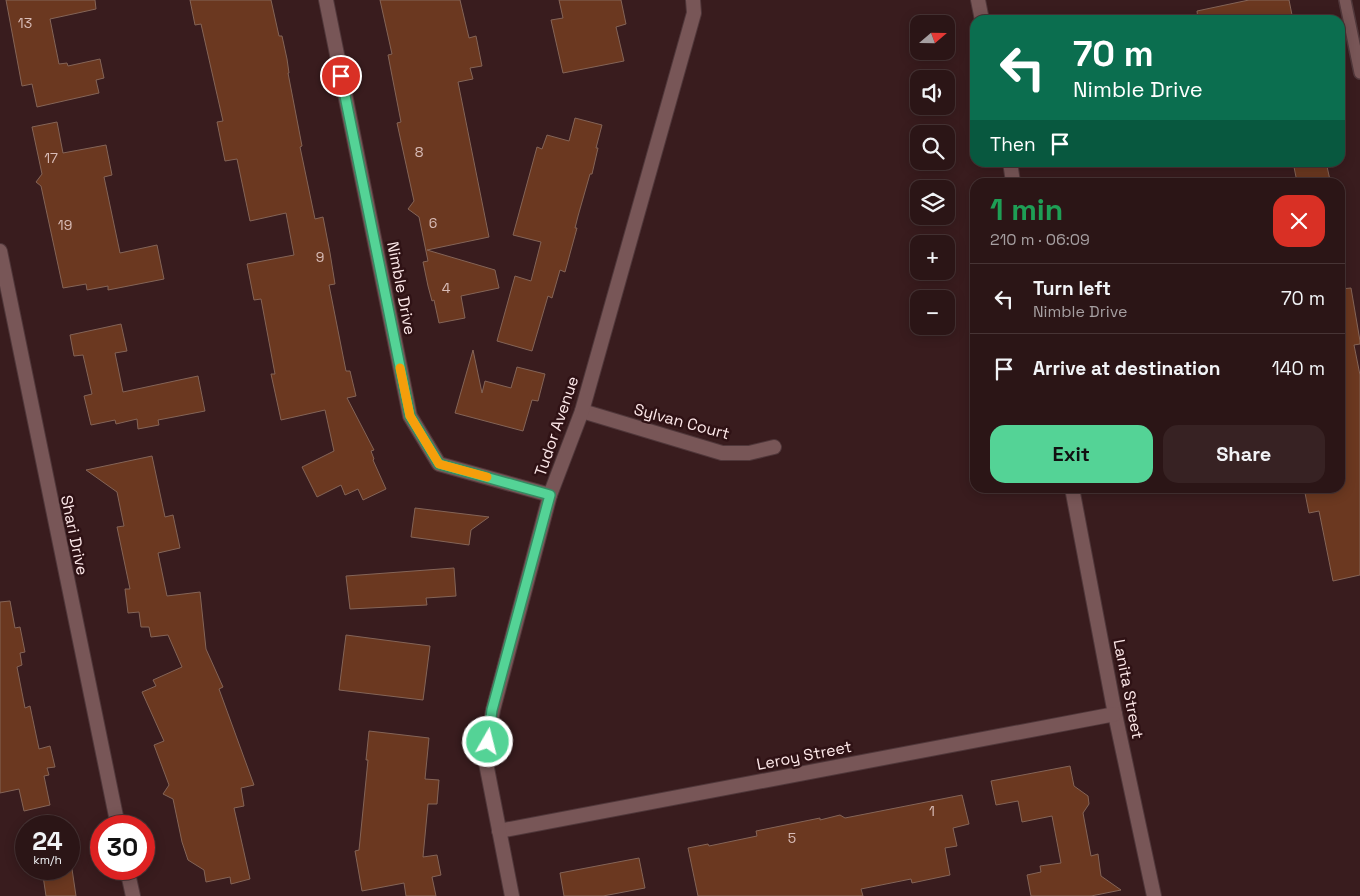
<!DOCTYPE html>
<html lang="en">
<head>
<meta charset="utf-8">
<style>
	:root { --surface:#2b1516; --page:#372223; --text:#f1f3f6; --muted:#a69fa1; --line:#473435; --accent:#54d396 }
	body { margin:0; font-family:"Space Grotesk",sans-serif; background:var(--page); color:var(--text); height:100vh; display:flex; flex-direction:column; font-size:19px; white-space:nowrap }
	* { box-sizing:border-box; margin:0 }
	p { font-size:16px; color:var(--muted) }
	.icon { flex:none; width:28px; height:28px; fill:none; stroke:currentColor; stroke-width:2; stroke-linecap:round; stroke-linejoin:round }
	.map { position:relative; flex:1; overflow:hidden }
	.sheet { position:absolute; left:970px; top:178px; width:375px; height:315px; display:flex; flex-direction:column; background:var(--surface); border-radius:15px; box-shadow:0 2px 12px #0003,0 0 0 1px var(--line) }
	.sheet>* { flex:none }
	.guide { position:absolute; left:970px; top:15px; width:375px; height:152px; border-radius:15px; box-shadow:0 2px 12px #0003,0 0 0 1px var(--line); background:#0b6e4f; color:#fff; overflow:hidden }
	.needle { width:32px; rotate:70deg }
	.tools { position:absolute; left:910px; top:15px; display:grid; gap:10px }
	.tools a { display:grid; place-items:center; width:45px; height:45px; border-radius:10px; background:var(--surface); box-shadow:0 2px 12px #0003,0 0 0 1px var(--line); font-size:25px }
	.speed { position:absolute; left:15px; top:815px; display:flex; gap:10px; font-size:25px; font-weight:700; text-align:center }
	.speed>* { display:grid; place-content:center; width:65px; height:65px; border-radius:50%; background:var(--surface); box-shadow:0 2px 12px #0003,0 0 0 1px var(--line); line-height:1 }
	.speed small { font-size:12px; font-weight:400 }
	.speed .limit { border:8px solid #d22; background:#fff; color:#111 }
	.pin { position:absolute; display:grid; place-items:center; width:42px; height:42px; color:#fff; margin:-21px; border:2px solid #fff; border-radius:50%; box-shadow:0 1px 5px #0007 }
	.me { position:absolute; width:55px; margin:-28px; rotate:8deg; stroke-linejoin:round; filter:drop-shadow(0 0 4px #0008) }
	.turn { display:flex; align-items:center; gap:18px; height:105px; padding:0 20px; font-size:22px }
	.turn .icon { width:65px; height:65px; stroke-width:2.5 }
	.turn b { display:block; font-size:35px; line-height:42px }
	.then { display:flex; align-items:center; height:48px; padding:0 20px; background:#0003; gap:10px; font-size:19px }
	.round { display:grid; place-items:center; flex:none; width:52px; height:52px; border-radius:15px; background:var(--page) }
	.headline { display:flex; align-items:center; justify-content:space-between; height:85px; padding:0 20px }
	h1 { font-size:30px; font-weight:600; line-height:38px; color:#1e9e55 }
	.action { display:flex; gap:10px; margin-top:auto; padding:10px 20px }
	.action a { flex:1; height:58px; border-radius:15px; background:var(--accent); color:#111; font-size:20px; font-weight:600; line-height:58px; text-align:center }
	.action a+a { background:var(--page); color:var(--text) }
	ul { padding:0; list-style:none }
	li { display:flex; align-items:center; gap:15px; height:70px; padding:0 20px; border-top:1px solid var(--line) }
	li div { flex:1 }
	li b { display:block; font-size:19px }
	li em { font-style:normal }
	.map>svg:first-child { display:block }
	.building { fill:#6b3820; stroke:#846457 }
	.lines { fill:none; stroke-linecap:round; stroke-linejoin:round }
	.service-casing { stroke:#50373a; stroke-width:14 }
	.minor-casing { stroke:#50373a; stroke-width:16 }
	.service { stroke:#785657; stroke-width:11 }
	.minor { stroke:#785657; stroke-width:14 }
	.route-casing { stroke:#378962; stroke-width:12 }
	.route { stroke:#54d396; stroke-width:9 }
	.slow { stroke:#f59e0b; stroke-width:9 }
	.labels { text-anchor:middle; stroke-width:5; stroke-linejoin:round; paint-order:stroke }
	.number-label { font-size:14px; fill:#d9bdb8 }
	.street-label { font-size:16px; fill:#fee9ea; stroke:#2f1215 }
</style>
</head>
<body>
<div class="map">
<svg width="1360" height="896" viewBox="0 0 1360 896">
	<rect width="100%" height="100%" fill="#391c1e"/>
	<!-- building -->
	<g class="building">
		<path d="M6,0H95L96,9L50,19L59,64L67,63L68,66L100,59L104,78L96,80L99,93L37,107L32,84L22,86Z"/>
		<path d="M190,0H271L279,36H282L287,59L289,73H288L302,146L300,147L315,219L323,217L330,253L335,284L329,285L346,371H350L356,396L347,398L374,450L371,451L374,459L373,460L386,489L363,500L358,489L345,495L341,485L317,497L302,467L334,451L325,410L281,420L271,374H275L261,299L254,300L247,264L294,255L286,213L250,221L237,159L225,161L217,122L223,121L201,24L195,25Z"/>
		<path d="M380,0H460L469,38L476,36L482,66L470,68L473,79L458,82L489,237L427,250L495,270L499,288L461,296L465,318L439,323L434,300L432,301L428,286L423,262L428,261L419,217L408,209L414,201L397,123L401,122L388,55L392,54Z"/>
		<path d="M559,0H621L626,24L616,27L624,61L563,73L551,20L563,18Z"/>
		<path d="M1249,0H1289L1293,20H1198L1197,11Z"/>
		<path d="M575,118L602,125L596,148H598L592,174H590L578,216L575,228H577L565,272L560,270L552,298L548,296L532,351L497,341L515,276L531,281L541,242L513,235L537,147L542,149L547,135L569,141Z"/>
		<path d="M57,122L63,153L106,145L112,175L104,177L120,253L157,245L164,279L108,290V286L87,290L86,284L63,288L41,186L36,182L42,174L32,127Z"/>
		<path d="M1293,162H1326L1330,180L1317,182H1297Z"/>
		<path d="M1351,288L1360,341V344L1354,345L1360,375V575L1333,581L1319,511L1309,513L1304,488H1340V289Z"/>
		<path d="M121,324L127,351L115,353L123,392L198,376L205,411L158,420L159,425L138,429L137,419L116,424L115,420L91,425L84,396L92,394L83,355L74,356L70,335Z"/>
		<path d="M473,350L482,393L485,381L511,388L517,367L545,374L538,401L532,400L523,431L455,413Z"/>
		<path d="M152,456L165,517L173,515L180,548L158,553L167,596L200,592L206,649L223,687L219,689L254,785L241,788L244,806L234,808L250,879L231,884L230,877L206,882L204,870L188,860L182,842L173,799L163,794L169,785L154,745L164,741L142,692L156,686L153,680L182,667L168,635L151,637L149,627H141L139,612L128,613L125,589H130L117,527L124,526L117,492L86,470Z"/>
		<path d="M415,508L489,517L471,530L469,545L411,537Z"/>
		<path d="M454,568L456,596L426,598L427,605L350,609L346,576Z"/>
		<path d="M10,601L15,628L20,627L25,652L20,653L22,665L17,667L25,708L30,706L39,749L50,746L55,767L47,768L49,775L44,776L50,805L24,811L19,789L0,793V602Z"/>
		<path d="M346,635L430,646L423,700L339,690Z"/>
		<path d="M369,731L429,738L425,779L439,780L437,804H428L423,857L437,855L441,875L432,877L436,896H406L404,883L362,891L355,851L359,850L368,760H366Z"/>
		<path d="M1070,766L1074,786L1088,796L1089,804L1083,813L1091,856L1098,854L1101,876L1121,890L1091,896H1031L1027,875L1041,872L1040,866L1061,863L1052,816L1022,822L1018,801L996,805L991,781Z"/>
		<path d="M962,795L969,824L953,828L957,846L945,848L950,875L912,883L911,879L861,889L863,896H698L688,848L708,844L709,846L757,836L756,831L820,818V820L840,815L845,818Z"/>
		<path d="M639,858L645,888L603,896H564L560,873Z"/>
		<path d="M42,869H72L76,896H46Z"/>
	</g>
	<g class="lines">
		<!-- service casing -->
		<g class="service-casing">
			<path id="service" d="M1345,0L1360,73"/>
		</g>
		<!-- minor casing -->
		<g class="minor-casing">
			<g id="minor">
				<path d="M326,0L410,416L439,464L550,495"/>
				<path d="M978,0L982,20"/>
				<path d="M1010,162L1013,182"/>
				<path d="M0,251L118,826"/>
				<path d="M582,411L722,453H749L774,447"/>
				<path d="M1072,488L1115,714L1154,896"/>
				<path d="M499,831L1115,714"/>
				<path d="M127,869L133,896"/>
				<path d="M512,896L485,758L493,710L550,495L582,411L694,13L693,0"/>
			</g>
		</g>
		<!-- service -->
		<use href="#service" class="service"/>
		<!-- minor -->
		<use href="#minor" class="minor"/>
	</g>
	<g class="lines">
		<!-- route casing -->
		<g class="route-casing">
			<path id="route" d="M341,76L410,416L439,464L550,495L492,710L488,742"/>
		</g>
		<!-- route -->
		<use href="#route" class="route"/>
		<!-- slow -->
		<path class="slow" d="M400,368L410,416L439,464L487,477"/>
	</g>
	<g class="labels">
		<!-- number labels -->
		<g class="number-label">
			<text x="25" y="28">13</text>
			<text x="419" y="157">8</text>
			<text x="51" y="163">17</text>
			<text x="433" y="228">6</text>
			<text x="65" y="230">19</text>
			<text x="320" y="262">9</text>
			<text x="446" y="293">4</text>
			<text x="932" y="816">1</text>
			<text x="792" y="843">5</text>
		</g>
		<!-- street labels -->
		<g class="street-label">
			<text transform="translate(402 288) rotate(79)" y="6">Nimble Drive</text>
			<text transform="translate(682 421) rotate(15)" y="6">Sylvan Court</text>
			<text transform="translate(556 426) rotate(-71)" y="6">Tudor Avenue</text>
			<text transform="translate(75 535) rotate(78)" y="6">Shari Drive</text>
			<text transform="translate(1129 689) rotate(79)" y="6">Lanita Street</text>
			<text transform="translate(804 755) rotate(-11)" y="6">Leroy Street</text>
		</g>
	</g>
</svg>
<div class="tools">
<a><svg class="needle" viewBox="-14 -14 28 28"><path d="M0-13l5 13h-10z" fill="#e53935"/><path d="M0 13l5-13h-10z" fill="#a69fa1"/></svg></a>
<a><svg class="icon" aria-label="sound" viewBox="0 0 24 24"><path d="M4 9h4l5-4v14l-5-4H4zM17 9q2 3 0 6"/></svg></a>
<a><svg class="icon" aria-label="search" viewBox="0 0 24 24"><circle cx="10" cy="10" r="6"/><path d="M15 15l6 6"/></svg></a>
<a><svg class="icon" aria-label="layers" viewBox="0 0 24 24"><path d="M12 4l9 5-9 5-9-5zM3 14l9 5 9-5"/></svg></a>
<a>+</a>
<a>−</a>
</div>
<div class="speed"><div>24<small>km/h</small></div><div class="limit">30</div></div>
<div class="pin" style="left:341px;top:76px;background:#d93025"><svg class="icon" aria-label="arrive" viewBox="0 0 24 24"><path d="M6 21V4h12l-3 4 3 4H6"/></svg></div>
<svg class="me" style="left:488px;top:742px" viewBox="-20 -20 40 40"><circle r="17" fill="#54d396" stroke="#fff" stroke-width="3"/><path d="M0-11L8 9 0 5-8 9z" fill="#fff"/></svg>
<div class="guide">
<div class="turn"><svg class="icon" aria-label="left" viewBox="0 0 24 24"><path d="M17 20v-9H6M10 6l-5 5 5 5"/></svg><div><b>70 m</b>Nimble Drive</div></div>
<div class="then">Then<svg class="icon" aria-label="arrive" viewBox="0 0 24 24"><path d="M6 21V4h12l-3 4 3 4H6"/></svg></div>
</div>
<section class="sheet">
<div class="headline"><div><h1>1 min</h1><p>210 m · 06:09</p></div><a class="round" style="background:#d93025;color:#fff"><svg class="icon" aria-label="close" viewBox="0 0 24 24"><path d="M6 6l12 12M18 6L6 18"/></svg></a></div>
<ul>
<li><svg class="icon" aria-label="left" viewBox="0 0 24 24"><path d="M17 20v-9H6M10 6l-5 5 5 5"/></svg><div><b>Turn left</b><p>Nimble Drive</p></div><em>70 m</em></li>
<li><svg class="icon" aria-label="arrive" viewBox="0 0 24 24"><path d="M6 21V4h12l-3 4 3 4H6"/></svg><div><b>Arrive at destination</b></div><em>140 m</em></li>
</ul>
<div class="action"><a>Exit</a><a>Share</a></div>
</section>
</div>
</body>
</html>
